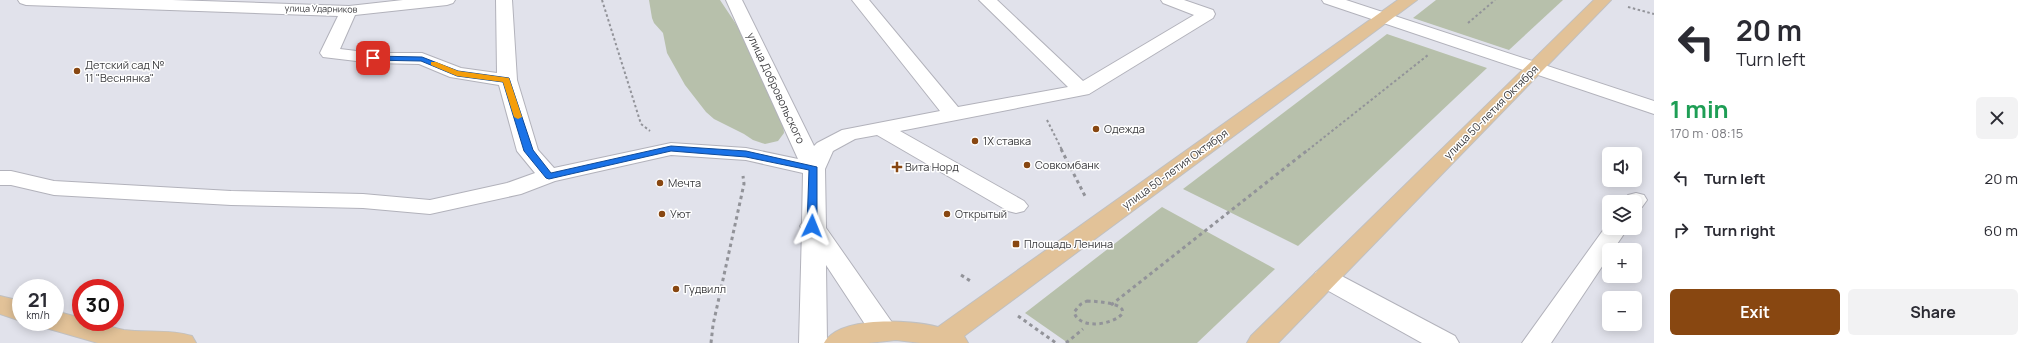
<!DOCTYPE html>
<html lang="en">
<head>
<meta charset="utf-8">
<style>
	:root { --surface:#fff; --page:#f2f2f3; --text:#2b2b33; --muted:#7c7c81; --accent:#884711 }
	body { margin:0; font-family:Manrope,sans-serif; background:var(--page); color:var(--text); height:100vh; display:flex; flex-direction:column; font-size:15px; white-space:nowrap }
	* { box-sizing:border-box; margin:0 }
	p { font-size:13px; color:var(--muted) }
	.icon { flex:none; width:22px; height:22px; fill:none; stroke:currentColor; stroke-width:2; stroke-linecap:round; stroke-linejoin:round }
	.map { position:relative; flex:1; overflow:hidden }
	.details { display:flex; flex-direction:column; background:var(--surface); width:380px }
	.details>* { flex:none }
	.top-card { background:#fff; color:var(--text); overflow:hidden }
	.buttons { position:absolute; left:1602px; top:147px; display:grid; gap:8px }
	.buttons a { display:grid; place-items:center; width:40px; height:40px; border-radius:6px; background:var(--surface); box-shadow:0 2px 10px #0003; font-size:20px }
	.speed { position:absolute; left:12px; top:279px; display:flex; gap:8px; font-size:20px; font-weight:700; text-align:center }
	.speed>* { display:grid; place-content:center; width:52px; height:52px; border-radius:50%; background:var(--surface); box-shadow:0 2px 10px #0003; line-height:1 }
	.speed small { font-size:10px; font-weight:400 }
	.speed .limit { border:6px solid #d22; background:#fff; color:#111 }
	.pin { position:absolute; display:grid; place-items:center; width:34px; height:34px; color:#fff; margin:-17px; border-radius:8px; box-shadow:0 2px 6px #0006 }
	.me { position:absolute; width:44px; margin:-22px; rotate:2deg; stroke-linejoin:round; filter:drop-shadow(0 0 3px #0008) }
	.turn { display:flex; align-items:center; gap:14px; height:84px; padding:0 16px; font-size:18px }
	.turn .icon { width:52px; height:52px; stroke-width:2.5 }
	.turn b { display:block; font-size:28px; line-height:34px }
	.round { display:grid; place-items:center; flex:none; width:42px; height:42px; border-radius:6px; background:var(--page) }
	.overview { display:flex; align-items:center; justify-content:space-between; height:68px; padding:0 16px }
	h1 { font-size:24px; font-weight:700; line-height:30px; color:#1e9e55 }
	.button { display:flex; gap:8px; margin-top:auto; padding:8px 16px }
	.button a { flex:1; height:46px; border-radius:6px; background:var(--accent); color:#fff; font-size:16px; font-weight:700; line-height:46px; text-align:center }
	.button a+a { background:var(--page); color:var(--text) }
	ul { padding:0; list-style:none }
	li { display:flex; align-items:center; gap:12px; height:52px; padding:0 16px }
	li div { flex:1 }
	li b { display:block; font-size:15px }
	li em { font-style:normal }
	main { display:flex; flex:1; min-height:0 }
	.map>svg:first-child { display:block }
	.green { fill:#b7c0ab }
	.lines { fill:none; stroke-linecap:round; stroke-linejoin:round }
	.minor-casing { stroke:#b2b2bb; stroke-width:2 }
	.major-casing { stroke:#c0c0c1; stroke-width:2 }
	.path-far1 { stroke:#929399; stroke-width:2; stroke-dasharray:2.5 2.5; stroke-linecap:butt }
	.path { stroke:#929399; stroke-width:3; stroke-dasharray:3.5 3.5; stroke-linecap:butt }
	.minor { fill:#fff; fill-rule:evenodd }
	.major { fill:#e2c298; fill-rule:evenodd }
	.route { fill:#1a73e8; stroke:#114b97 }
	.slow { fill:#f59e0b }
	.poi-dot { fill:#884711; stroke:#fff; stroke-width:1.5 }
	.labels { text-anchor:middle; stroke-width:3; stroke-linejoin:round; paint-order:stroke }
	.far-street-label { font-size:9px; fill:#3b3b3e; stroke:#fff }
	.poi-label { font-size:11px; fill:#3b3b3e; stroke:#fff; text-anchor:start }
	.street-label { font-size:11px; fill:#3b3b3e; stroke:#fff }
</style>
</head>
<body>
<main>
<div class="map">
<svg width="1654" height="343" viewBox="0 0 1654 343">
	<rect width="100%" height="100%" fill="#e1e2eb"/>
	<!-- green -->
	<g class="green">
		<path d="M649,0H720L740,30L783,123L784,133L778,141L765,144L753,140L744,134L714,119L706,112L685,85L667,53L663,33L654,23L652,18Z"/>
		<path d="M1436,0H1563L1509,50L1413,18Z"/>
		<path d="M1387,34L1487,68L1298,246L1183,189Z"/>
		<path d="M1162,207L1275,269L1197,343H1068L1025,313Z"/>
	</g>
	<g class="lines">
		<!-- minor casing -->
		<g class="minor-casing">
			<g id="minor">
				<path d="M18,0H172L349,6L403,0H455L453,3L447,5L355,15L340,49L373,53H422L461,68L497,73L496,0H512L517,80L538,150L554,168L671,143L746,148L798,159L726,0H742L814,146L817,143L842,130L940,111L852,0H869L958,107L1068,87L979,0H997L1083,81L1194,15L1163,3L1161,0H1184L1213,10L1215,14L1213,18L1089,94L900,131L1024,201L1028,206L1024,211L1016,213L1008,211L877,135L855,139L833,151L825,169L826,228L898,331L894,338L884,341L874,338L826,265L827,343H799L802,229L800,226L802,223L803,173L746,160L671,155L555,181L521,194L430,214L363,208L231,205L54,195L11,185H0V171H11L54,181L231,191L363,194L430,200L507,183L535,173L517,151L499,85L450,77L419,64L373,63L323,57L320,53L338,16L26,5L20,3Z"/>
				<path d="M1322,0H1346L1654,101V114L1324,3Z"/>
				<path d="M1636,193L1644,195L1647,200L1642,207L1635,209V202H1623L1628,195Z"/>
				<path d="M1609,222V228H1628L1613,250H1609V256L1551,343H1522Z"/>
				<path d="M1325,269L1334,272L1455,336L1459,343H1422L1316,284L1312,278L1316,272Z"/>
			</g>
		</g>
		<!-- major casing -->
		<g class="major-casing">
			<g id="major">
				<path d="M1398,0H1417L964,336L968,343H921L896,340L868,343H824C840,315 911,320 938,327Z"/>
				<path d="M1594,0H1611L1278,343H1247L1251,336Z"/>
				<path d="M0,296L21,301V321L0,314Z"/>
				<path d="M55,311L81,318V322C96,322 109,327 124,330C146,333 170,329 192,336L196,343H98L46,328L42,322H55Z"/>
			</g>
		</g>
		<!-- path-far1 -->
		<g class="path-far1">
			<path d="M602,0L641,124L650,131"/>
			<path d="M1628,7L1654,14"/>
			<path d="M1468,23L1495,0"/>
			<path d="M1047,120L1062,150"/>
			<path d="M1308,150L1428,55"/>
		</g>
		<!-- path -->
		<g class="path">
			<path d="M1061,149L1085,196"/>
			<path d="M961,275L972,282"/>
			<path d="M1087,301C1170,304 1083,343 1074,312L1081,304Z"/>
			<path d="M1111,305L1309,149"/>
			<path d="M1018,316L1056,343"/>
			<path d="M711,343L713,325L744,184L743,176"/>
			<path d="M1066,343L1083,329"/>
		</g>
		<!-- minor -->
		<use href="#minor" class="minor"/>
		<!-- major -->
		<use href="#major" class="major"/>
	</g>
	<!-- route -->
	<path class="route" d="M373,56L422,57L458,71L509,78L533,150L551,173L671,146L746,151L817,167V226L812,229L807,226L809,170L746,157L671,151L549,179L546,178L524,151L503,82L457,76L421,61L370,60V57Z"/>
	<!-- slow -->
	<path class="slow" d="M431,62H436L458,71L509,78L522,117L518,119L514,117L503,82L457,76L431,65Z"/>
	<!-- markers -->
	<g class="poi-dot">
		<circle cx="77" cy="71" r="4"/>
		<circle cx="1096" cy="129" r="4"/>
		<circle cx="975" cy="141" r="4"/>
		<circle cx="1027" cy="165" r="4"/>
		<path d="M895 161h4v4h4v4h-4v4h-4v-4h-4v-4h4z"/>
		<circle cx="660" cy="183" r="4"/>
		<circle cx="662" cy="214" r="4"/>
		<circle cx="947" cy="214" r="4"/>
		<rect x="1012" y="240" width="8" height="8" rx="2"/>
		<circle cx="676" cy="289" r="4"/>
	</g>
	<g class="labels">
		<!-- far-street labels -->
		<g class="far-street-label">
			<text transform="translate(321 9) rotate(1)" y="3">улица Ударников</text>
		</g>
		<!-- poi labels -->
		<g class="poi-label">
			<text x="85" y="69">Детский сад №<tspan x="85" dy="13">11 "Веснянка"</tspan></text>
			<text x="1104" y="133">Одежда</text>
			<text x="983" y="145">1Х ставка</text>
			<text x="1035" y="169">Совкомбанк</text>
			<text x="905" y="171">Вита Норд</text>
			<text x="668" y="187">Мечта</text>
			<text x="670" y="218">Уют</text>
			<text x="955" y="218">Открытый</text>
			<text x="1024" y="248">Площадь Ленина</text>
			<text x="684" y="293">Гудвилл</text>
		</g>
		<!-- street labels -->
		<g class="street-label">
			<text transform="translate(776 88) rotate(65)" y="4">улица Добровольского</text>
			<text transform="translate(1491 112) rotate(-45)" y="4">улица 50-летия Октября</text>
			<text transform="translate(1175 169) rotate(-36)" y="4">улица 50-летия Октября</text>
		</g>
	</g>
</svg>
<div class="buttons">
<a><svg class="icon" aria-label="sound" viewBox="0 0 24 24"><path d="M4 9h4l5-4v14l-5-4H4zM17 9q2 3 0 6"/></svg></a>
<a><svg class="icon" aria-label="layers" viewBox="0 0 24 24"><path d="M12 4l9 5-9 5-9-5zM3 14l9 5 9-5"/></svg></a>
<a>+</a>
<a>−</a>
</div>
<div class="speed"><div>21<small>km/h</small></div><div class="limit">30</div></div>
<div class="pin" style="left:373px;top:58px;background:#d93025"><svg class="icon" aria-label="arrive" viewBox="0 0 24 24"><path d="M6 21V4h12l-3 4 3 4H6"/></svg></div>
<svg class="me" style="left:812px;top:226px" viewBox="-20 -20 40 40"><path d="M0-17L14 15 0 8-14 15z" fill="#1a73e8" stroke="#fff" stroke-width="4"/></svg>
</div>
<section class="details">
<div class="top-card">
<div class="turn"><svg class="icon" aria-label="left" viewBox="0 0 24 24"><path d="M17 20v-9H6M10 6l-5 5 5 5"/></svg><div><b>20 m</b>Turn left</div></div>
</div>
<div class="overview"><div><h1>1 min</h1><p>170 m · 08:15</p></div><a class="round"><svg class="icon" aria-label="close" viewBox="0 0 24 24"><path d="M6 6l12 12M18 6L6 18"/></svg></a></div>
<ul>
<li><svg class="icon" aria-label="left" viewBox="0 0 24 24"><path d="M17 20v-9H6M10 6l-5 5 5 5"/></svg><div><b>Turn left</b></div><em>20 m</em></li>
<li><svg class="icon" aria-label="right" viewBox="0 0 24 24"><path d="M7 20v-9h11M14 6l5 5-5 5"/></svg><div><b>Turn right</b></div><em>60 m</em></li>
</ul>
<div class="button"><a>Exit</a><a>Share</a></div>
</section>
</main>
</body>
</html>
